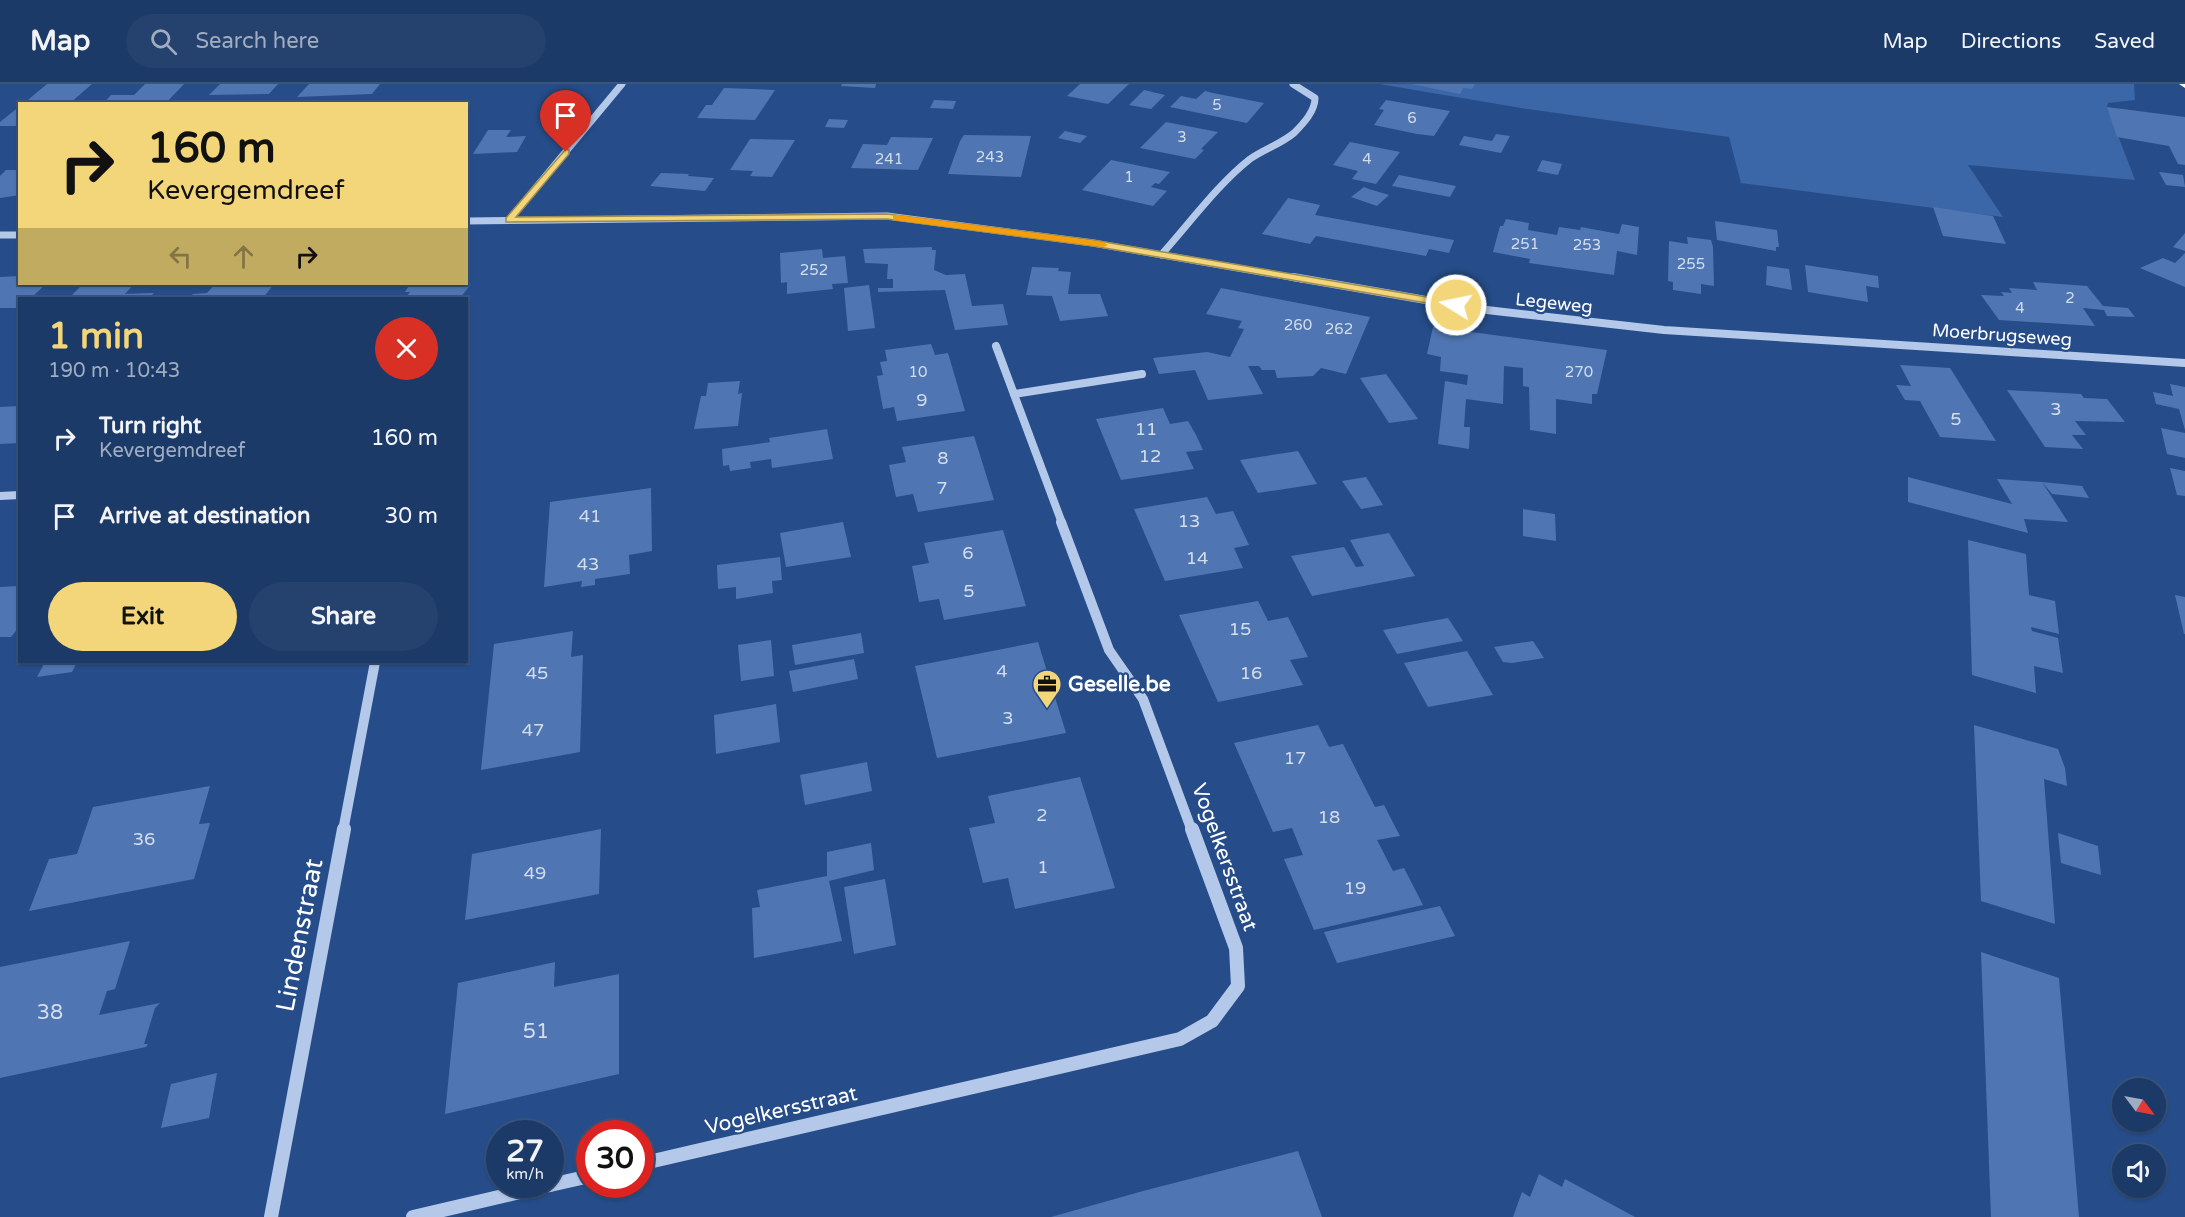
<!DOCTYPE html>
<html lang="en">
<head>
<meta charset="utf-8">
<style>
	:root { --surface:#1c3a68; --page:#25416e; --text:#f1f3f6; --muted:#a0adc0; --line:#3a547c; --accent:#f2d679 }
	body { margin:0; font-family:"Varela Round",sans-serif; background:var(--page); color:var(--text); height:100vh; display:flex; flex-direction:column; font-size:22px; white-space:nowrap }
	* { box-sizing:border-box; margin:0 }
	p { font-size:20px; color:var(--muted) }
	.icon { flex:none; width:33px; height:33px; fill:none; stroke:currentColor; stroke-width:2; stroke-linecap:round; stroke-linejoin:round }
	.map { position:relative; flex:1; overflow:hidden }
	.panel { position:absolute; left:18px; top:213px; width:450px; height:366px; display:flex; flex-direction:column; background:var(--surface); border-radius:0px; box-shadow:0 2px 4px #0004,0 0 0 2px var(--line) }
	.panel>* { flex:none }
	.top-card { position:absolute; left:18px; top:18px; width:450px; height:183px; border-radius:0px; box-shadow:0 2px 4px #0004,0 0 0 2px var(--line); background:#f2d679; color:#111; overflow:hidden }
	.needle { width:39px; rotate:122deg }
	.controls { position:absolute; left:2112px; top:994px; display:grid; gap:12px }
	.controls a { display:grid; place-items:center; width:54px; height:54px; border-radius:50%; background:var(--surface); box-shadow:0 2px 4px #0004,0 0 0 2px var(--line); font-size:30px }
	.speed { position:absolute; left:486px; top:1036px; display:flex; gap:12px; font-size:30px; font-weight:700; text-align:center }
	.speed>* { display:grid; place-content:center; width:78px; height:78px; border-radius:50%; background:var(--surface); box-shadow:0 2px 4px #0004,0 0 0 2px var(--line); line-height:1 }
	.speed small { font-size:15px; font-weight:400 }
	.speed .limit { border:9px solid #d22; background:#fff; color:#111 }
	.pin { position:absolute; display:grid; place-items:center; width:51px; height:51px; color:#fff; margin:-62px -26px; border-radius:50% 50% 50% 0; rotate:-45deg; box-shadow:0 0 6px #0007 }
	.pin .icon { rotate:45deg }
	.me { position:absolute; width:66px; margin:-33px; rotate:280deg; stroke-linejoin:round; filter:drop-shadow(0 0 4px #0008) }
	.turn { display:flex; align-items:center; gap:21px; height:126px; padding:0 30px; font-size:27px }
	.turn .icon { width:78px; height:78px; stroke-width:2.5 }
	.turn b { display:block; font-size:42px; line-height:51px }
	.lanes { display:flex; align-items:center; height:57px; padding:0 30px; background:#0003; justify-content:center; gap:30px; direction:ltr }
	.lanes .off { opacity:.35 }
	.round { display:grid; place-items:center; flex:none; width:63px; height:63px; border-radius:32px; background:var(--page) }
	.head { display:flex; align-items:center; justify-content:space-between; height:102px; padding:0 30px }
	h1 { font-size:36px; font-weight:700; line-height:45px; color:var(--accent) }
	.action { display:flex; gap:12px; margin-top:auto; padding:12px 30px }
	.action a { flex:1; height:69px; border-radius:36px; background:var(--accent); color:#111; font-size:24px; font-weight:700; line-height:69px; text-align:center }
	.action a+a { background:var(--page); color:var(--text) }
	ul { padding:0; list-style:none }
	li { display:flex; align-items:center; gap:18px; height:78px; padding:0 30px }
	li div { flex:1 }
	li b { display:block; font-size:22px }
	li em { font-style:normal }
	header { display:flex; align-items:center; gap:36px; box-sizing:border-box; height:84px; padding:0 30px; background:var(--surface); border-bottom:2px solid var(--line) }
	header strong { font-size:28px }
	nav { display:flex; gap:33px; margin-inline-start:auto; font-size:21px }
	.search { width:420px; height:54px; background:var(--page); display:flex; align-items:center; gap:15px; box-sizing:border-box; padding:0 21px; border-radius:33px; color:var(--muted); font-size:22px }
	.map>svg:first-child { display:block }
	.green { fill:#3b66a7 }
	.building { fill:#4f76b2 }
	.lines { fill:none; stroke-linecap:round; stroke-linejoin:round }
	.minor-far3 { stroke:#b4c9ea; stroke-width:7 }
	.minor-far2 { stroke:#b4c9ea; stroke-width:8 }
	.minor-far1 { stroke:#b4c9ea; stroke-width:10 }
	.minor { stroke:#b4c9ea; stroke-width:14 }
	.major { fill:#f8fafe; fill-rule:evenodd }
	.route { fill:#f2d679; stroke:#9d8b4f; stroke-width:1.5 }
	.slow { fill:#f59e0b }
	.labels { text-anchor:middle; stroke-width:4.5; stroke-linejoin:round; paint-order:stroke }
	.far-number-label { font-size:15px; fill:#d3ddec }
	.far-street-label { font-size:18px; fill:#fff; stroke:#264d8a }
	.number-label { font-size:18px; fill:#d3ddec }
	.poi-label { font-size:21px; font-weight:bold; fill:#fff; stroke:#264d8a; text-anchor:start }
	.street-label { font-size:21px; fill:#fff; stroke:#264d8a }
	.near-number-label { font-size:21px; fill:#d3ddec }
	.near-street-label { font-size:26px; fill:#fff; stroke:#264d8a }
</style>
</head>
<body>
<header>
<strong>Map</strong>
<div class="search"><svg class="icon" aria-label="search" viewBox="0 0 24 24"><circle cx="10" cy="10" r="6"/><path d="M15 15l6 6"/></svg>Search here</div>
<nav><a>Map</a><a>Directions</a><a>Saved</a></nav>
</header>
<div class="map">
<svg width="2185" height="1133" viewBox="0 0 2185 1133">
	<rect width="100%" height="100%" fill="#264d8a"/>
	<!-- green -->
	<path class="green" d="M1379,0H2134L2135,16L2108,19L2107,23L2135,96L1968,81L2003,133L1741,99L1729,53L1521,24Z"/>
	<!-- building -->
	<g class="building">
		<path d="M47,0H92L69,20H23Z"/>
		<path d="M145,0H184L165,20H103L111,11H134Z"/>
		<path d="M220,0H278L269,10L209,11Z"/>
		<path d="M309,0H380L372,10L297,13Z"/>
		<path d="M842,0H876L875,4L841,2Z"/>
		<path d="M1080,0H1129L1108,20L1067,12Z"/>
		<path d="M1411,0H1475L1472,5L1463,4L1460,10Z"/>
		<path d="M724,4L775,6L755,36L697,34L706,21H712Z"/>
		<path d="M1144,6L1165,11L1151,25L1129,21Z"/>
		<path d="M1205,7L1213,9L1264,19L1247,39L1170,23L1181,12L1196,15Z"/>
		<path d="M934,16L956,17L953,25L930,24Z"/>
		<path d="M1386,16L1450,27L1434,52L1417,50L1374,41L1384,26L1379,25Z"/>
		<path d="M20,22V42H0V38Z"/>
		<path d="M2107,23L2185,33V81L2178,80L2169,62L2117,53Z"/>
		<path d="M829,35L848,36L844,44L825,43Z"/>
		<path d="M1166,38L1218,48L1201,65L1204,66L1195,75L1140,64Z"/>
		<path d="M488,46H511L506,53L526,52L517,68L473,70Z"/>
		<path d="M1065,47L1087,52L1080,59L1058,54Z"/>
		<path d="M1496,50L1510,52L1501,69L1459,61L1464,52L1492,57Z"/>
		<path d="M964,51L1031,52L1021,93L948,90L960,57Z"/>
		<path d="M891,53L933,54L918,86L851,84L863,60L887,61Z"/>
		<path d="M750,55L795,56L772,93L750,92L753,87L730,86Z"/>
		<path d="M1350,58L1400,68L1376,100L1352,95L1358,87L1333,81Z"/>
		<path d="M1111,76L1170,88L1159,100L1155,99L1151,103L1167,107L1153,122L1082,106Z"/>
		<path d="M1542,76L1562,80L1558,91L1537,87Z"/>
		<path d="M6,86H20V111L0,114V92Z"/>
		<path d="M2159,88L2183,91L2185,103L2166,101Z"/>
		<path d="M661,89L689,90L688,92L714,94L705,107L650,102Z"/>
		<path d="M1399,91L1456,102L1450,113L1392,102Z"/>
		<path d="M1364,103L1369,105L1389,111L1377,122L1351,113Z"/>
		<path d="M1288,114L1320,121L1315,131L1454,156L1449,169L1429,165L1426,172L1316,152L1310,160L1262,150Z"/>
		<path d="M1933,123L1993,132L2006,160L1943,152Z"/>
		<path d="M1506,135L1529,139L1528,146L1557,151L1559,143L1580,146L1581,143L1619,150L1622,140L1639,143L1637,171L1617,167L1614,191L1529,179L1530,175L1493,168L1500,142H1503Z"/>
		<path d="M1715,137L1777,146L1779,163H1776V167L1717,156Z"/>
		<path d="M2185,149V167L2173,163Z"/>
		<path d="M1687,153L1711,156L1713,163L1714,202L1701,200V210L1673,206V198L1668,197L1669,157L1688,160Z"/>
		<path d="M932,163V166H936L934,186L946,191L965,190L972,222L1003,220L1008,241L955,246L945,206L878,208V204H893V195H887L888,180L865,179L863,165Z"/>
		<path d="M822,165L823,174L845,172L848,199L832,200L833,205L787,210V198L781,199L780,169Z"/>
		<path d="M2185,169V203L2140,184L2163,174L2175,179Z"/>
		<path d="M1805,181L1878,192L1879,204L1866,202L1868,218L1808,208Z"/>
		<path d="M1767,182L1789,185L1792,206L1766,201Z"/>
		<path d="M1032,183L1059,184L1058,187L1071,188L1068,210H1100L1108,232L1060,237L1052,212L1026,211Z"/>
		<path d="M20,192V200H46L31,214H20V224H0V193Z"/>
		<path d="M2033,198L2087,202L2103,222L2128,224L2135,233L2107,232L2104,226L2083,224L2095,242L1999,236L1981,211L2004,212L2001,208L2012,209L2009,204L2037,206Z"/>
		<path d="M83,200H134L125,210L154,209L149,214H69Z"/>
		<path d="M215,200H274L263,214H189L193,210L207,209Z"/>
		<path d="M410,200H471L460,214H405L410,208H405Z"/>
		<path d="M869,201L875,244L848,247L844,204Z"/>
		<path d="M1221,204L1324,224L1370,233L1346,290L1321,284L1313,292L1277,294L1275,286H1262L1259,282H1248L1263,310L1208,316L1195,286L1159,290L1153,274L1207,268L1230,273L1244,245L1238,244L1242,237L1206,230Z"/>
		<path d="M1433,243L1607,266L1597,310H1592V320L1556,315V350L1530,346L1529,303L1523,302V284L1504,282L1503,320L1466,315L1464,343H1470L1469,365L1438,360L1445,297L1467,301L1468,291L1440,287L1441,273L1427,270Z"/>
		<path d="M931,260L935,271L948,269L965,327L897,337L894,323L883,325L877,292L883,291L880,278L887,277L885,266Z"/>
		<path d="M1900,281L1950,284L1996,357L1940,353L1920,317L1905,316L1896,301L1911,302Z"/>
		<path d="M1386,290L1418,335L1389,339L1360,294Z"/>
		<path d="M740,297L738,310L742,309L738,342L694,345L701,312H706L708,299Z"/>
		<path d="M2170,300L2185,303V346L2179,325L2156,320L2153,308L2173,312Z"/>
		<path d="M2007,306L2081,310L2084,314L2107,315L2125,338L2075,337L2086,351H2072L2083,365L2045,363Z"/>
		<path d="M20,322V359L0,360V323Z"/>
		<path d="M1163,324L1170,340L1188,337L1196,351L1203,366L1186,368L1194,385L1121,396L1096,335Z"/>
		<path d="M2161,344L2185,349V374L2167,370Z"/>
		<path d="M827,345L833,375L772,384L771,375L750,378L751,384L730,387L729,381L723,382L722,365L770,358L769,354Z"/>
		<path d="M974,352L994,416L918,428L913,410L896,413L889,381L906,378L902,363Z"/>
		<path d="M1298,367L1317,400L1258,409L1240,376Z"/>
		<path d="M2170,384L2185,387V412L2177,411Z"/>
		<path d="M1366,393L1383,421L1361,425L1342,397Z"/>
		<path d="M1908,393L2012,420L1997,395L2042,398L2082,402L2089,414L2052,410L2042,398L2068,438L2024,435L2028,449L1908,418Z"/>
		<path d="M651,404L652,467L629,471L630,490L595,495V501L581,503L582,497L544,503L550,418Z"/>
		<path d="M1207,413L1216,430L1233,427L1249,461L1234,464L1243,484L1165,497L1134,425Z"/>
		<path d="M1523,425L1555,430L1556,457L1523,452Z"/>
		<path d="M843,438L851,473L786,483L780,449Z"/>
		<path d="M1003,446L1026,522L944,536L939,515L919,518L912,482L929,479L924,459Z"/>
		<path d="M1389,449L1415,492L1312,512L1291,472L1344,463L1356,483L1364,482L1350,456Z"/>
		<path d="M1968,456L2026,470L2029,511L2055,517L2059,550L2031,543L2032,547L2058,554L2063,589L2034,582L2036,609L1972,591Z"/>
		<path d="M780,473L782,496L772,497L773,509L736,515V503L718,505L717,481Z"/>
		<path d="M20,502V542L11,553H0V503Z"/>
		<path d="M2175,511L2185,513V550H2184Z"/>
		<path d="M1258,517L1268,537L1288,533L1308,573L1290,576L1303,601L1218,618L1179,531Z"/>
		<path d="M1448,534L1463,557L1397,570L1383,546Z"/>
		<path d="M573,547L571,573L583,571L580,668L481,686L494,560Z"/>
		<path d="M861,549L864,569L795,581L792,561Z"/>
		<path d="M771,556L774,592L741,597L738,561Z"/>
		<path d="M1533,557L1544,574L1512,579L1503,578L1494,563Z"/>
		<path d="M1038,558L1066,649L937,674L915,582Z"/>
		<path d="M1467,567L1493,611L1428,623L1404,579Z"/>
		<path d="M854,575L858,595L793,608L789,587Z"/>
		<path d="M45,578H77L72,588L37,593Z"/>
		<path d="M776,620L780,658L716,670L714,631Z"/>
		<path d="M1318,641L1329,663L1343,660L1375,723L1384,721L1400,752L1377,756L1393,787L1404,784L1423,821L1314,846L1284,775L1303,771L1292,744L1273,748L1234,659Z"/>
		<path d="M1974,641L2058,665L2065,684L2067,702L2044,695L2055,840L1981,817Z"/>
		<path d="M867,678L872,707L805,721L800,691Z"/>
		<path d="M1080,693L1115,804L1015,825L1008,794L983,799L969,744L995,739L988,712Z"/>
		<path d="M210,702L199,740L210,739L194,795L29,827L49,775L77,770L93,723Z"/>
		<path d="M601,745L599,810L465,836L472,770Z"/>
		<path d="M2058,749L2098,762L2101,791L2061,779Z"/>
		<path d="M871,759L874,786L829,797L842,857L754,874L752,824L760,823L757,806L827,792V768Z"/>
		<path d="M885,795L896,861L854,870L844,803Z"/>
		<path d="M1440,822L1455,852L1337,879L1324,848Z"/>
		<path d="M130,857L115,905L107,907L99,931L160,919L155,924L144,960H148L146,963L0,994V883Z"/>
		<path d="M1981,868L2059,894L2079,1133H1991Z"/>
		<path d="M555,878L554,903L619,890V990L445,1030L458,899Z"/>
		<path d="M217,989L209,1034L161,1044L171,1000Z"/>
		<path d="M1298,1067L1322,1133H1051L1143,1107Z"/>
		<path d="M1539,1090L1562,1103L1565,1095L1635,1133H1513L1522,1108L1530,1113Z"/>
	</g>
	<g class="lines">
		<!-- minor-far3 -->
		<g class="minor-far3">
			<path d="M509,136L622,0"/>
			<path d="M466,137L887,132L1093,159L1302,195"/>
			<path d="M0,151H20"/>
			<path d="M1161,171C1189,140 1218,100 1250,75C1264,65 1281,60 1294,49C1304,39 1315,27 1315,14L1293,0"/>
		</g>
		<!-- minor-far2 -->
		<g class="minor-far2">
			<path d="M1293,193L1478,225L1664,246L2185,279"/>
			<path d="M996,262L1062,439"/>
			<path d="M1014,310L1142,290"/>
			<path d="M0,412L20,411"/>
		</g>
		<!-- minor-far1 -->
		<g class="minor-far1">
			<path d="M1061,438L1109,566L1143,615L1192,747"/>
			<path d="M343,747L375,578"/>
		</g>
		<!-- minor -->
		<g class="minor">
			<path d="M640,1080L1180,955L1212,937L1238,902L1236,864L1192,745"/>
			<path d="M550,1101L590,1092"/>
			<path d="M271,1133L344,745"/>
			<path d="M413,1133L550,1101"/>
		</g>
		<!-- major -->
		<path class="major" d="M2179,0H2185V4Z"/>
	</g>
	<!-- route -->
	<path class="route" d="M566,65L569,66V70L516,133L887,130L1093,156L1456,218L1461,221L1456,224L1093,162L887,135L506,138V134Z"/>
	<!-- slow -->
	<path class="slow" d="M897,131L1103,158L1108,161L1103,163L893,136V132Z"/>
	<!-- icons -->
	<defs>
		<g id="office-pin" transform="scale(1.5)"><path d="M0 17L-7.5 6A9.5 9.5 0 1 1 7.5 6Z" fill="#f2d679" stroke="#264d8a"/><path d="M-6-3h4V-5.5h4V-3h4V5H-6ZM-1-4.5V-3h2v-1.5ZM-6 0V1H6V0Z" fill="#111"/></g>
	</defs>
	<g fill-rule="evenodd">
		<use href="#office-pin" x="1047" y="600"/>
	</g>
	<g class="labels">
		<!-- far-number labels -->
		<g class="far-number-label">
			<text x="1217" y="26">5</text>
			<text x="1412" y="39">6</text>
			<text x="1182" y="58">3</text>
			<text x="990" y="78">243</text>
			<text x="889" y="80">241</text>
			<text x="1367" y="80">4</text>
			<text x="1129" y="98">1</text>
			<text x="1525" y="165">251</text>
			<text x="1587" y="166">253</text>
			<text x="1691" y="185">255</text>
			<text x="814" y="191">252</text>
			<text x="2070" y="219">2</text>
			<text x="2020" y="229">4</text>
			<text x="1298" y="246">260</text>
			<text x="1339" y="250">262</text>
			<text x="918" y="293">10</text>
			<text x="1579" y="293">270</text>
		</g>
		<!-- far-street labels -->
		<g class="far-street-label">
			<text transform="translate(1554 219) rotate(6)" y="6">Legeweg</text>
			<text transform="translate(2002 251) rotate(4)" y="6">Moerbrugseweg</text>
		</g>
		<!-- number labels -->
		<g class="number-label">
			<text x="922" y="322">9</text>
			<text x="2056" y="331">3</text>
			<text x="1956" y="341">5</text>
			<text x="1146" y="351">11</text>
			<text x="1150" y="378">12</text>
			<text x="943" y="380">8</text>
			<text x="942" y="410">7</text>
			<text x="590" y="438">41</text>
			<text x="1189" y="443">13</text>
			<text x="968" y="475">6</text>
			<text x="1197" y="480">14</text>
			<text x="588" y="486">43</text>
			<text x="969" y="513">5</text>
			<text x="1240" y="551">15</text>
			<text x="1002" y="593">4</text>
			<text x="537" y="595">45</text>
			<text x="1251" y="595">16</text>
			<text x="1008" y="640">3</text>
			<text x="533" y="652">47</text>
			<text x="1295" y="680">17</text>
			<text x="1042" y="737">2</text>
			<text x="1329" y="739">18</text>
			<text x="144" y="761">36</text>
			<text x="1043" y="789">1</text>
			<text x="535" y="795">49</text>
			<text x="1355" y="810">19</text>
		</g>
		<!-- poi labels -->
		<g class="poi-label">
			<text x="1068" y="607">Geselle.be</text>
		</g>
		<!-- street labels -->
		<g class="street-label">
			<text transform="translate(1225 773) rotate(70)" y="7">Vogelkersstraat</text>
			<text transform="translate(781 1026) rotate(-13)" y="7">Vogelkersstraat</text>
		</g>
		<!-- near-number labels -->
		<g class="near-number-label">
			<text x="50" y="935">38</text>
			<text x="536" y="954">51</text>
		</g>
		<!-- near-street labels -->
		<g class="near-street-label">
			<text transform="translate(299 851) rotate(-79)" y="9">Lindenstraat</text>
		</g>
	</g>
</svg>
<div class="controls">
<a><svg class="needle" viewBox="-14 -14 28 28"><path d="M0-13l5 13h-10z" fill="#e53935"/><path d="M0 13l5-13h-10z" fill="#a0adc0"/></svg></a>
<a><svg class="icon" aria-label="sound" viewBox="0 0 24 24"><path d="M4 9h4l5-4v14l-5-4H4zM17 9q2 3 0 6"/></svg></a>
</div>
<div class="speed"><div>27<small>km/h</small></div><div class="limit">30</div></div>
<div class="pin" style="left:566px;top:68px;background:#d93025"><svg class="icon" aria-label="arrive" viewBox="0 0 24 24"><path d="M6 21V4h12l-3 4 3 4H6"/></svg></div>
<svg class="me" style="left:1456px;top:221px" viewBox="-20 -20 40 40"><circle r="17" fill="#f2d679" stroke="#fff" stroke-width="3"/><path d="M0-11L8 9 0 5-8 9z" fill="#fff"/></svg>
<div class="top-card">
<div class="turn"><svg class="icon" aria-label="right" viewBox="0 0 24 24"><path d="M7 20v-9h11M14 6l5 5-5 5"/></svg><div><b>160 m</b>Kevergemdreef</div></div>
<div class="lanes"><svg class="icon off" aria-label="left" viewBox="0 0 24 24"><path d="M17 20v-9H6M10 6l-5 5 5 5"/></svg><svg class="icon off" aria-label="ahead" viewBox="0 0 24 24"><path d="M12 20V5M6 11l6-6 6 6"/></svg><svg class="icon" aria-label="right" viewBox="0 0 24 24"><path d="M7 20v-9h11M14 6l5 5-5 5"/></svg></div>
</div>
<section class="panel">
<div class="head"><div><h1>1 min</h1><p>190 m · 10:43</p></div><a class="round" style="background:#d93025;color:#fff"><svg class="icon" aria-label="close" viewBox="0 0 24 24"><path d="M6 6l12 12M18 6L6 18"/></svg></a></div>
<ul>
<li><svg class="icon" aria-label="right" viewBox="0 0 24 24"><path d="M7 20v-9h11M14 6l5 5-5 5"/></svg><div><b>Turn right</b><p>Kevergemdreef</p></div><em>160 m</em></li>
<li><svg class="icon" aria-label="arrive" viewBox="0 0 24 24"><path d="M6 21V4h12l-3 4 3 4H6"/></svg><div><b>Arrive at destination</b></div><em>30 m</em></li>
</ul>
<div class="action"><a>Exit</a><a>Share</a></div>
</section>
</div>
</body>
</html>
